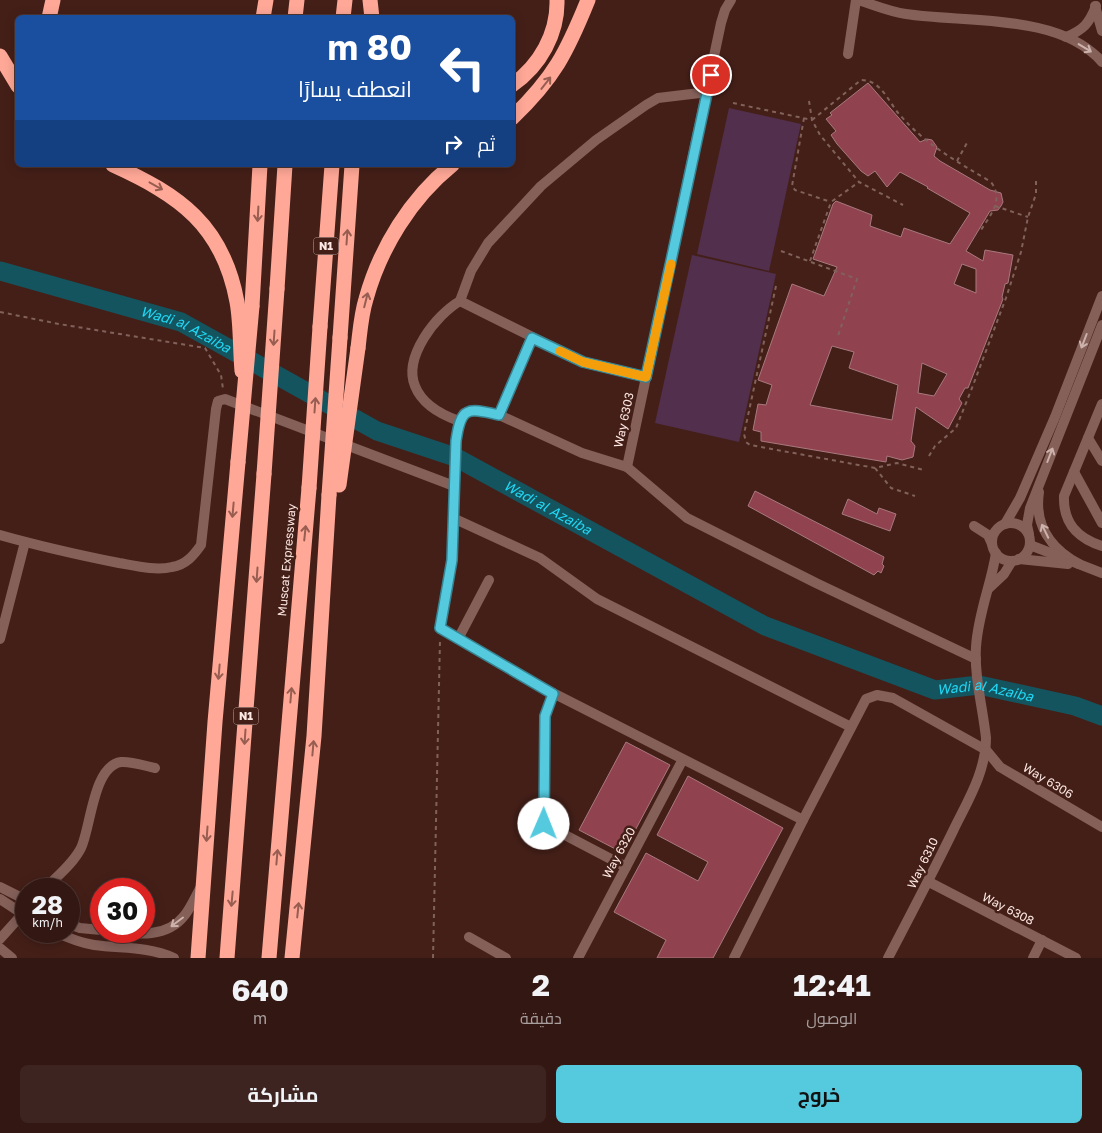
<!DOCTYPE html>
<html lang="ar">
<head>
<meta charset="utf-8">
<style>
	:root { --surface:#331712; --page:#3e2420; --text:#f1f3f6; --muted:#a99f9f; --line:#4e3632; --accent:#55cadf }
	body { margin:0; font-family:"Golos Text",Cairo,sans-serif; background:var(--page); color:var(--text); direction:rtl; height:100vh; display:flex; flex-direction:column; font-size:19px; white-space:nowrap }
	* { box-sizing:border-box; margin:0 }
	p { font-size:16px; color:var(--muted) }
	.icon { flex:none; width:28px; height:28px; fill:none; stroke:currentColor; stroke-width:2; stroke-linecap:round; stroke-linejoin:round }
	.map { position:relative; height:958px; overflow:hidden; direction:ltr }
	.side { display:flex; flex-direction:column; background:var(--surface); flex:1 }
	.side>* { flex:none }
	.top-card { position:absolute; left:15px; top:15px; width:500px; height:152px; border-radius:8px; box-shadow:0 2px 12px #0003,0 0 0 1px var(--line); direction:rtl; background:#1a4fa0; color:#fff; overflow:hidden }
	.speed { position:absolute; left:15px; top:878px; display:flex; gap:10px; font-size:25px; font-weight:700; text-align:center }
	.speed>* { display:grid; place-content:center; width:65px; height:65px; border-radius:50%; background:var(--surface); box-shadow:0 2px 12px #0003,0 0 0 1px var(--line); line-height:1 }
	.speed small { font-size:12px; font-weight:400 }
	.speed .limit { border:8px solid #d22; background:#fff; color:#111 }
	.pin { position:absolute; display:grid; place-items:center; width:42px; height:42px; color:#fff; margin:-21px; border:2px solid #fff; border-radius:50%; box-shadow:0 1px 5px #0007 }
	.me { position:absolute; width:55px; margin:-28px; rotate:1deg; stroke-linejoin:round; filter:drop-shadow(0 0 4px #0008) }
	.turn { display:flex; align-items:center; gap:18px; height:105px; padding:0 20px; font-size:22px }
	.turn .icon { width:65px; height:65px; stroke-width:2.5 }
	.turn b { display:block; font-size:35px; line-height:42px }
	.then { display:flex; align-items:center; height:48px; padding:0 20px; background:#0003; gap:10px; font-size:19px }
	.eta { display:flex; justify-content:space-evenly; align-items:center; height:85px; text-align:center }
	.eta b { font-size:30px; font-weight:700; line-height:35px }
	.cta { display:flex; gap:10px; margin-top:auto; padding:10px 20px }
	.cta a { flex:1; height:58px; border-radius:8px; background:var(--accent); color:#111; font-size:20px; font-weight:700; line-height:58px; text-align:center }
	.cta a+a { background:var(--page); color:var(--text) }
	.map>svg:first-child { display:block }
	.green { fill:#512f4d }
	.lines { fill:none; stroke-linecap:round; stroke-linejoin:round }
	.river { stroke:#14545f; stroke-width:19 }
	.building { fill:#90424f; stroke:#a8797e; fill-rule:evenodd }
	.path { stroke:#81625b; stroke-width:2; stroke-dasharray:4 4; stroke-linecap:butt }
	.minor { stroke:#846059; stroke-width:10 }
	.highway { stroke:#ffa897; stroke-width:15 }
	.highway-bridge { stroke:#ffa897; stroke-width:15 }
	.oneway { stroke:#cdb2ac }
	.oneway2 { stroke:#985d51 }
	.route-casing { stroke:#378391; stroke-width:12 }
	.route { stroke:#55cadf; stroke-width:9 }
	.slow { stroke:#f59e0b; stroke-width:9 }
	.labels { text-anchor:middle; stroke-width:5; stroke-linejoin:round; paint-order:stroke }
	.shield { fill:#441f18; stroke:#c6aca6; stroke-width:1 }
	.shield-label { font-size:11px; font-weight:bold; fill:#fde8e3 }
	.street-label { font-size:12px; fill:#fde8e3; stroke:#441f18 }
	.water-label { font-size:14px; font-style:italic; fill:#21d6f3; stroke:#441f18 }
</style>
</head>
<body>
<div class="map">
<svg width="1102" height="958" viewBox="0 0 1102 958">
	<rect width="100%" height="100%" fill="#441f18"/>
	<!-- green -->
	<g class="green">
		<path d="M729,108L801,124L769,271L697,254Z"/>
		<path d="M692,255L776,274L739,442L655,423Z"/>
	</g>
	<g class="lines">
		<!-- river -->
		<path class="river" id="s1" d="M0,271L181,322L377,431L455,457L765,626L935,690L979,685L1075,706L1102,716"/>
	</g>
	<!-- building -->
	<g class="building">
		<path d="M868,83L920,142L927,139L932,140L937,147L934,156L940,161L990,190L1001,193L1003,202L1001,206L998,210L990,211L966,251L983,261L985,250L1013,255L1008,283L1005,284L1002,297L1003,299L968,388H965L959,399L962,403L948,429L916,407L911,441L915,446L913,457L902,460L887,456L886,462L761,441V432L753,430L758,404L766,405L772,385L758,380L792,284L824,296L837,267L813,259L833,204L836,201L872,215L870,226L901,237L904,228L950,244L970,213L927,188L928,187L900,172L887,187L875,171L868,176L861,171L837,144L831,135L836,131L826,119L832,115L830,113ZM962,264L976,269V293L954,284ZM832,346L854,352L849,368L898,385L892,420L810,405ZM922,363L947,374L934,396L918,393Z"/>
		<path d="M755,491L884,557L882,564L884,566L881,573L878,571L874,575L748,506Z"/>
		<path d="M848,499L877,514L879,508L896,514L890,531L842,514Z"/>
		<path d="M626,742L670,765L623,853L579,830Z"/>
		<path d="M688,776L783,828L713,958H657L666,940L614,912L646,853L698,881L708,862L657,835Z"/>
	</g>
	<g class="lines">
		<!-- path -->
		<g class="path">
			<path d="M809,101L812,120L820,135L859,182L903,205"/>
			<path d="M733,103L812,120"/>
			<path d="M804,118L792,186L795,190L831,202"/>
			<path d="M812,120L861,80C881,80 888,101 899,114C927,146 955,160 991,182C1004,200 991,214 981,230"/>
			<path d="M957,161L968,141"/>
			<path d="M995,206L1028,217"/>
			<path d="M781,251L857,279L837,339"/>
			<path d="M810,261L831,202L859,182"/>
			<path d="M776,286L744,434L746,442L750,445L875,468L897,463L924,470"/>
			<path d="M0,312L59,324L205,348L221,375L223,389"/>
			<path d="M929,456L935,446L956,428L972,388L1006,298L1021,252L1028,217L1036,194V180"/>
			<path d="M875,468L891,488L915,496"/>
			<path d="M433,958L440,640"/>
		</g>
		<!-- minor -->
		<g class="minor">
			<path d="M858,0C874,5 890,12 906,14C965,23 1060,13 1102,62"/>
			<path d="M1095,6L1102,31"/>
			<path d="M1066,37C1083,30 1089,24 1096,6"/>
			<path d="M848,54L856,0"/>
			<path d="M647,377L583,362L460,301L471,271L488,243L541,186L596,140L646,105L658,98L708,92"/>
			<path d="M1102,404L1064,496C1063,523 1077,538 1102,546"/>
			<path d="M499,415L531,338"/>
			<path d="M459,421C442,415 422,404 415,386C403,357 436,315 460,301"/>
			<path d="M1088,438L1102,461"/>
			<path d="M627,467L721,23L725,10L731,0"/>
			<path d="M1074,472L1102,523"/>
			<path d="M1039,492C1034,525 1051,549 1079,564"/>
			<path d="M453,518L540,558L597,599L851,727"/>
			<circle cx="1011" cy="542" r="19"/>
			<path d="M1005,524L1020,498L1055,417L1102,296"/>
			<path d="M974,526L988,535L992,544"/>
			<path d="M1029,534L1027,525L1030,508L1102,325"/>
			<path d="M0,535C39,546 79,555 119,563C136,566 156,571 172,567C186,565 194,555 201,545L216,409L218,401L225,399L454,486"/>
			<path d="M1030,545L1102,573"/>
			<path d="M1019,559L1068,564"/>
			<path d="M489,580L458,639L553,693L803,820L734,958"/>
			<path d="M989,588L1004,574L1012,561"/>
			<path d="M0,639L25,542"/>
			<path d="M458,639L440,628L452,560L456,441L459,421L464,413L475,410L499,415L582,453L627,467L687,518L816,583L976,659"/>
			<path d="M553,693L545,716L544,824L626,867"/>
			<path d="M803,820L866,699L877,695L893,698L986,750L1000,767L1102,827"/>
			<path d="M929,882L1076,958"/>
			<path d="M0,887L26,900"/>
			<path d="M45,889C57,876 73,864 81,848C91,827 93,766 121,762C131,761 145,766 155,768"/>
			<path d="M0,899L26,916"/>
			<path d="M69,924L80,928L101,930"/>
			<path d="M53,931C66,937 80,943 94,945C123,949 146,946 174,958"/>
			<path d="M110,931C135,934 166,939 184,916C191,908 196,895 202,885"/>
			<path d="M469,937L506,958"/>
			<path d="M0,939L26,910"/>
			<path d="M0,948L12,958"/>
			<path d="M578,958L682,761"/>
			<path d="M888,958C910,916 932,874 953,831C967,802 986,772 986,738C983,709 974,676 976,647C978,614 991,585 996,553"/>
			<path d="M1033,958L1042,940"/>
		</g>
		<!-- highway -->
		<g class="highway">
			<path d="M370,0L372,18"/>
			<path d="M49,18L53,0"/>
			<path d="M263,18L266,0"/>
			<path d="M295,18L297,0"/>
			<path d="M343,18L345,0"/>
			<path d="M0,56L18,86"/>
			<path d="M512,85C540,66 558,33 557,0"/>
			<path d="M512,118C554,78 567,52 588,0"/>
			<path d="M113,165C179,195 223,225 237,302C241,324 240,348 242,371"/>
			<path d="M277,289L285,165"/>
			<path d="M252,306L260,165"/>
			<path d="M320,327L332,165"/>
			<path d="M340,338L352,165"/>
			<path d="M358,348C360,332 361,315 366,299C380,248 411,198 452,165"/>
			<path d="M198,958L215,722L238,462"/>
			<path d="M227,958L264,474"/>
			<path d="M269,958L309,488"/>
			<path d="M292,958L314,736L329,495"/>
		</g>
		<!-- highway-bridge -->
		<g class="highway-bridge">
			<path d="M238,462L252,306"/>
			<path d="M264,474L277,289"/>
			<path d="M339,485L358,348"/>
			<path d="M309,488L320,327"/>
			<path d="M329,495L340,338"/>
		</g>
	</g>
	<!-- one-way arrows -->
	<defs><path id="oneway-shaft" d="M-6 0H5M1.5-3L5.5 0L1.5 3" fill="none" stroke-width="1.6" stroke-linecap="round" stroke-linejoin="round" transform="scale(1.25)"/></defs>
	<g class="oneway">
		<use href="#oneway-shaft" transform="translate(1085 48) rotate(31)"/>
		<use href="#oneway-shaft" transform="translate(1084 341) rotate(111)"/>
		<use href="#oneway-shaft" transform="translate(1050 455) rotate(-69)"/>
		<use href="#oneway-shaft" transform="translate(1045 531) rotate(-116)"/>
		<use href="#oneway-shaft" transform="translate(177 922) rotate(143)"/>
	</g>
	<g class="oneway2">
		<use href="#oneway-shaft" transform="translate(546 83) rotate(-52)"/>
		<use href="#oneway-shaft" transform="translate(156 186) rotate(29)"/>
		<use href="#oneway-shaft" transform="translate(258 214) rotate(93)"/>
		<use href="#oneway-shaft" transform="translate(347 237) rotate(-86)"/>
		<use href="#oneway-shaft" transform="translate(366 300) rotate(-76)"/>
		<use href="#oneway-shaft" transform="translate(274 338) rotate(94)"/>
		<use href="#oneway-shaft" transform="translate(315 405) rotate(-86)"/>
		<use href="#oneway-shaft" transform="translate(233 510) rotate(95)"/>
		<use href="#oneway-shaft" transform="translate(305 533) rotate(-84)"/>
		<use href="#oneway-shaft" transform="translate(257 575) rotate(94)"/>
		<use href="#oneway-shaft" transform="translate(219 672) rotate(95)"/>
		<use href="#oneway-shaft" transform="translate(291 695) rotate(-85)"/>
		<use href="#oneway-shaft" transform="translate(245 737) rotate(94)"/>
		<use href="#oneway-shaft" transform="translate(313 748) rotate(-85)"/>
		<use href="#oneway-shaft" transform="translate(207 834) rotate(94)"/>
		<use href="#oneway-shaft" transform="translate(277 857) rotate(-85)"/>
		<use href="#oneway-shaft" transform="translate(232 899) rotate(95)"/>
		<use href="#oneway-shaft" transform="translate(298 910) rotate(-84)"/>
	</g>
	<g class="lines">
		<!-- route casing -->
		<g class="route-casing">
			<path id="route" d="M544,824L545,716L553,694L440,628L452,560L456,441C461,406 467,408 499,415L532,338L583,362L646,377L711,75"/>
		</g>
		<!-- route -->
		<use href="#route" class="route"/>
		<!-- slow -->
		<path class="slow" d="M560,351L583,362L646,377L671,264"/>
	</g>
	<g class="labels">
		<!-- shield labels -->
		<g class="shield">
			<rect x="313.5" y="237.5" width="25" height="17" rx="4"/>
			<rect x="233.5" y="707.5" width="25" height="17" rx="4"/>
		</g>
		<g class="shield-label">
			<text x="326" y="250">N1</text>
			<text x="246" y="720">N1</text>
		</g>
		<!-- street labels -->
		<g class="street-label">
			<text transform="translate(624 420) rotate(-78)" y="4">Way 6303</text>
			<text transform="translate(287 560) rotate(-85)" y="4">Muscat Expressway</text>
			<text transform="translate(1048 781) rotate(31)" y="4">Way 6306</text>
			<text transform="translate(619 853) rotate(-62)" y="4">Way 6320</text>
			<text transform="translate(923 863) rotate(-64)" y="4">Way 6310</text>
			<text transform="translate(1008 909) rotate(27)" y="4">Way 6308</text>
		</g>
		<!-- water labels -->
		<g class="water-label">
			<text dy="5" stroke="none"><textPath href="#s1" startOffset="195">Wadi al Azaiba</textPath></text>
			<text dy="5" stroke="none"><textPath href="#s1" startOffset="600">Wadi al Azaiba</textPath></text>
			<text dy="5" stroke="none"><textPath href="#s1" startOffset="1080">Wadi al Azaiba</textPath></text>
		</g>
	</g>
</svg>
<div class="speed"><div>28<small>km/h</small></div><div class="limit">30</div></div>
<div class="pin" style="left:711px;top:75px;background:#d93025"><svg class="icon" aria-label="arrive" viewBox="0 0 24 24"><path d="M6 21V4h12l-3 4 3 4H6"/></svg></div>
<svg class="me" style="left:544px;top:824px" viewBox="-20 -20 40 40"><circle r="19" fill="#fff"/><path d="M0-13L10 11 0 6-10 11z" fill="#55cadf"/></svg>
<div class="top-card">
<div class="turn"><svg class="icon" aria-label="left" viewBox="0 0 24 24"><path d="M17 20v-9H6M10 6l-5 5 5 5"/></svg><div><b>80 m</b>انعطف يسارًا</div></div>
<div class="then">ثم<svg class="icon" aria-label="right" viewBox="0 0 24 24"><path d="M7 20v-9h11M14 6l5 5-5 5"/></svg></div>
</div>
</div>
<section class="side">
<div class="eta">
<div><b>12:41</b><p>الوصول</p></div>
<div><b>2</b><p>دقيقة</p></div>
<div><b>640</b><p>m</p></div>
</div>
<div class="cta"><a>خروج</a><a>مشاركة</a></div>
</section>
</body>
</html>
